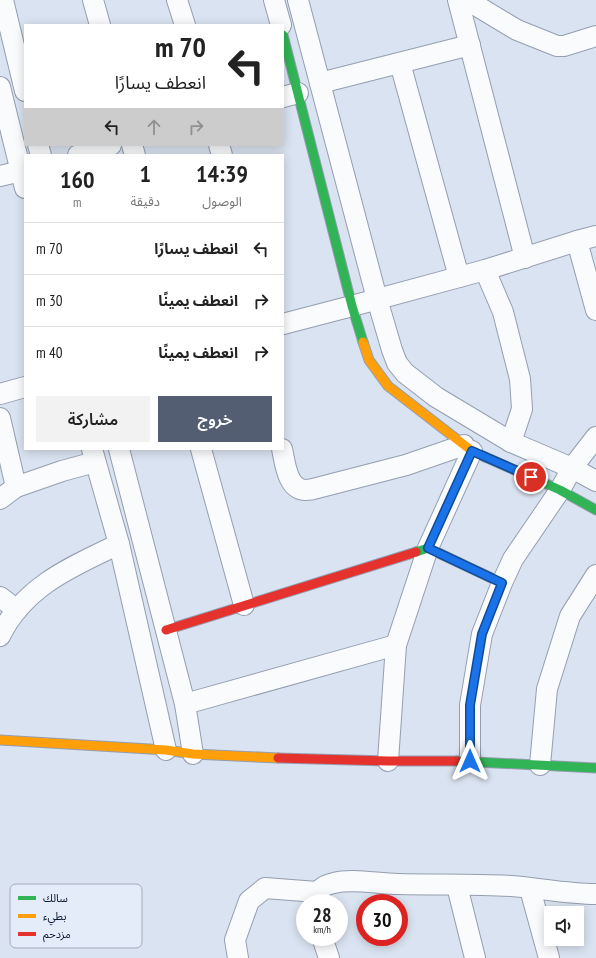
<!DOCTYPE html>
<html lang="ar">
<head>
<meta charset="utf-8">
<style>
	:root { --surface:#fff; --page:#f2f2f2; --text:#222; --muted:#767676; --line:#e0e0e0; --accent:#535e73 }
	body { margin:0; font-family:"PT Sans Narrow","Noto Sans Arabic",sans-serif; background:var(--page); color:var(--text); direction:rtl; height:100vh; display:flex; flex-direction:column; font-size:15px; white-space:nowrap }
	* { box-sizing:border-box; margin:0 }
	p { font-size:13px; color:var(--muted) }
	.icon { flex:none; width:22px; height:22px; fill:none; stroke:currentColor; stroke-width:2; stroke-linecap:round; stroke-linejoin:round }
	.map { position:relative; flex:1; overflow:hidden; direction:ltr }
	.panel { position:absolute; left:24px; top:154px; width:260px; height:296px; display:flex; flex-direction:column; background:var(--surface); border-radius:0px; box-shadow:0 2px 10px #0003; direction:rtl }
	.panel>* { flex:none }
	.guide { position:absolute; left:24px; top:24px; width:260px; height:122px; border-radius:0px; box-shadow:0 2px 10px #0003; direction:rtl; background:#fff; color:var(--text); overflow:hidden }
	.fabs { position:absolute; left:544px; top:906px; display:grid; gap:8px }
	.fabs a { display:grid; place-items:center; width:40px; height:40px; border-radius:0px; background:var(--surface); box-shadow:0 2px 10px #0003; font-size:20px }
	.speed { position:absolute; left:296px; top:894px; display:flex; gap:8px; font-size:20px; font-weight:700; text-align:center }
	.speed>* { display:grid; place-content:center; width:52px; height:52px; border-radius:50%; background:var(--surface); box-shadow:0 2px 10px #0003; line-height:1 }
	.speed small { font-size:10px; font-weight:400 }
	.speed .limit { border:6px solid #d22; background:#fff; color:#111 }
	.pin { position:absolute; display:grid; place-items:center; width:34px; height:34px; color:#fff; margin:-17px; border:2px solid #fff; border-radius:50%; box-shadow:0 1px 4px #0007 }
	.me { position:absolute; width:44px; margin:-22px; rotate:0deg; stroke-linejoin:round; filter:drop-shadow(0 0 3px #0008) }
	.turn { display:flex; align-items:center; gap:14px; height:84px; padding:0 12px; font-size:18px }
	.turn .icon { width:52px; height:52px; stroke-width:2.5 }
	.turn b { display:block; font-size:28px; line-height:34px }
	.lanes { display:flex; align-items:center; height:38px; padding:0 12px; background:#0003; justify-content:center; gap:20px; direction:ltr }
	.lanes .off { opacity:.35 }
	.eta { display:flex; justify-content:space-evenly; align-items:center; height:68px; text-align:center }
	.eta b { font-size:24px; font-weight:600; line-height:28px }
	.action { display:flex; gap:8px; margin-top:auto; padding:8px 12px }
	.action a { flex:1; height:46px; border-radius:0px; background:var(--accent); color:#fff; font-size:16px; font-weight:600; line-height:46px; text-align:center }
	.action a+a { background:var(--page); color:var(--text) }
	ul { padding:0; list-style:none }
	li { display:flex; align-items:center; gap:12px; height:52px; padding:0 12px; border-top:1px solid var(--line) }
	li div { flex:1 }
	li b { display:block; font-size:15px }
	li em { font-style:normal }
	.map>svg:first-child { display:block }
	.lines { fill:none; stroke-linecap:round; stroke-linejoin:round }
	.street-casing { stroke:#949eb0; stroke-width:22 }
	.fast-casing { stroke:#949eb0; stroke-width:11 }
	.slow-casing { stroke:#949eb0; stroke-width:11 }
	.jam-casing { stroke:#949eb0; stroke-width:11 }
	.street { stroke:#f9fbfd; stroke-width:20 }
	.fast { stroke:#30b455; stroke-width:9 }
	.slow { stroke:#ff9f0a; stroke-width:9 }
	.jam { stroke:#e5322d; stroke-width:9 }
	.route-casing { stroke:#114b97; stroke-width:10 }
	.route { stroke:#1a73e8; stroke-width:7 }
	.key { fill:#e4ecfa; stroke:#a3acbd; stroke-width:1 }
	.key-label { font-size:11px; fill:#0a172f }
</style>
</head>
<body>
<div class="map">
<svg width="596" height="958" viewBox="0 0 596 958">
	<rect width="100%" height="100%" fill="#dae3f1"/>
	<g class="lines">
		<!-- street casing -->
		<g class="street-casing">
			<g id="street">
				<path d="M3,0L25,91"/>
				<path d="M93,0L100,25"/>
				<path d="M177,0L185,25"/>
				<path d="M274,0L281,25"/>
				<path d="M298,0L377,299L392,350L397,363L405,373L436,397L511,442L572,468L596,481"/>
				<path d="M458,0L525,258"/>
				<path d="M467,0L517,30L557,46H564L596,36"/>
				<path d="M400,63L459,277"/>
				<path d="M320,83L470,45"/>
				<path d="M0,87L25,188"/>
				<path d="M283,97L298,93"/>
				<path d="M38,145L41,155"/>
				<path d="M132,145L135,155"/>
				<path d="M219,145L222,155"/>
				<path d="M78,155L111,145"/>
				<path d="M0,176L21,171"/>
				<path d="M596,236L577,241L596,310"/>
				<path d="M485,270L577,241"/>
				<path d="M283,324L352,306L485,270L503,312L520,379L522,409L511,442"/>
				<path d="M0,394L25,387"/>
				<path d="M0,418L16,487"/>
				<path d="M92,449L119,544L166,750"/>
				<path d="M119,449L185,704L193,754"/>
				<path d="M201,449L244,605"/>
				<path d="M282,449C285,462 287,489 305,490C309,490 314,489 317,488L406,465L464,445"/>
				<path d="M0,499L16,487L62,471L95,462"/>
				<path d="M0,597L17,610"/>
				<path d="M0,636C24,586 73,566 119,544"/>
				<path d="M185,704L396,645"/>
				<path d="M388,761L396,645L428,548L472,451"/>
				<path d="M470,761V705L482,634L502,583L513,559L560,490L572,468L596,437"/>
				<path d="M540,765L547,689L570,616L596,575"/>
				<path d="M457,886L475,958"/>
				<path d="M530,889L549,958"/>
				<path d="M315,903C314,892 323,885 334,883C353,878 378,884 398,884C435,885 473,884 511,886C539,888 567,894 596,894"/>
				<path d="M322,937L329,958"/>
				<path d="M238,958L235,940L249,901L265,888L317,892"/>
			</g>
		</g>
		<!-- fast casing -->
		<g class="fast-casing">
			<g id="fast">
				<path d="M283,35L352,306L363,342"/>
				<path d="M485,457L560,490L596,510"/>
				<path d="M416,552L428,548L502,583"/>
				<path d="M457,761L596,768"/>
			</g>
		</g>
		<!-- slow casing -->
		<g class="slow-casing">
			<g id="slow">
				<path d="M363,342L369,360L388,386L472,451L485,457"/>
				<path d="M0,740L166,750L193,754L278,758"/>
			</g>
		</g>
		<!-- jam casing -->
		<g class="jam-casing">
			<g id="jam">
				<path d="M166,630L416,552"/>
				<path d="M278,758L388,761H457"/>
			</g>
		</g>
		<!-- street -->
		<use href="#street" class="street"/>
		<!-- fast -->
		<use href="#fast" class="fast"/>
		<!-- slow -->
		<use href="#slow" class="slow"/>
		<!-- jam -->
		<use href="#jam" class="jam"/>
	</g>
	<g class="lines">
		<!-- route casing -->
		<g class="route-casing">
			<path id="route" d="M470,761V705L482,634L502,583L428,548L472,451L531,477"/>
		</g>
		<!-- route -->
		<use href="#route" class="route"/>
	</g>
	<!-- legend -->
	<rect x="10" y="884" width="132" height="64" rx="6" class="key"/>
	<rect x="18" y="896" width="18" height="4" fill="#30b455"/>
	<rect x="18" y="914" width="18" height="4" fill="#ff9f0a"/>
	<rect x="18" y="932" width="18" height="4" fill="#e5322d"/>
	<g class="key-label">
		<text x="43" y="902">سالك</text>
		<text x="43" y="920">بطيء</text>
		<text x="43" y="938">مزدحم</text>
	</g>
</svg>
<div class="fabs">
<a><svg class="icon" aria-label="sound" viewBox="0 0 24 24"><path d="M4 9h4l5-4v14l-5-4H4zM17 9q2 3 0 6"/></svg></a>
</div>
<div class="speed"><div>28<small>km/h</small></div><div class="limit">30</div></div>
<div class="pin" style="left:531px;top:477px;background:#d93025"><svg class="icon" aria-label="arrive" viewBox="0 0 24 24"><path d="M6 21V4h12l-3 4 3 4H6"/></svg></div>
<svg class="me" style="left:470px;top:761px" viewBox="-20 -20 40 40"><path d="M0-17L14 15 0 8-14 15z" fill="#1a73e8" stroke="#fff" stroke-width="4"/></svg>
<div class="guide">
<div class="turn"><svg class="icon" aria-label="left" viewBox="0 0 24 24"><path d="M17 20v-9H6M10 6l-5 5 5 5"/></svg><div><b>70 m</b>انعطف يسارًا</div></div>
<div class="lanes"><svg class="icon" aria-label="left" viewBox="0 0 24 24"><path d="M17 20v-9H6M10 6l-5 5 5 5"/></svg><svg class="icon off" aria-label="ahead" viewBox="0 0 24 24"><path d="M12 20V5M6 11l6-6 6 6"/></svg><svg class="icon off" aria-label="right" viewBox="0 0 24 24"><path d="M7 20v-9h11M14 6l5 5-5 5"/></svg></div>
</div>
<section class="panel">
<div class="eta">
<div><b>14:39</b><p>الوصول</p></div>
<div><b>1</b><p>دقيقة</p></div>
<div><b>160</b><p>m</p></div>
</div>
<ul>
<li><svg class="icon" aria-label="left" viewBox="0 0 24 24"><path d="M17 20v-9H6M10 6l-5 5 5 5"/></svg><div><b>انعطف يسارًا</b></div><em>70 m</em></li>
<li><svg class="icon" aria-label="right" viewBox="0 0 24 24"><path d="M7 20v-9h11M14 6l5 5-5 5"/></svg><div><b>انعطف يمينًا</b></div><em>30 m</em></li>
<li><svg class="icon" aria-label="right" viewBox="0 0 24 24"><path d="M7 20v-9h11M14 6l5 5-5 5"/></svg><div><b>انعطف يمينًا</b></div><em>40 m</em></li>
</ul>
<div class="action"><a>خروج</a><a>مشاركة</a></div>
</section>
</div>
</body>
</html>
